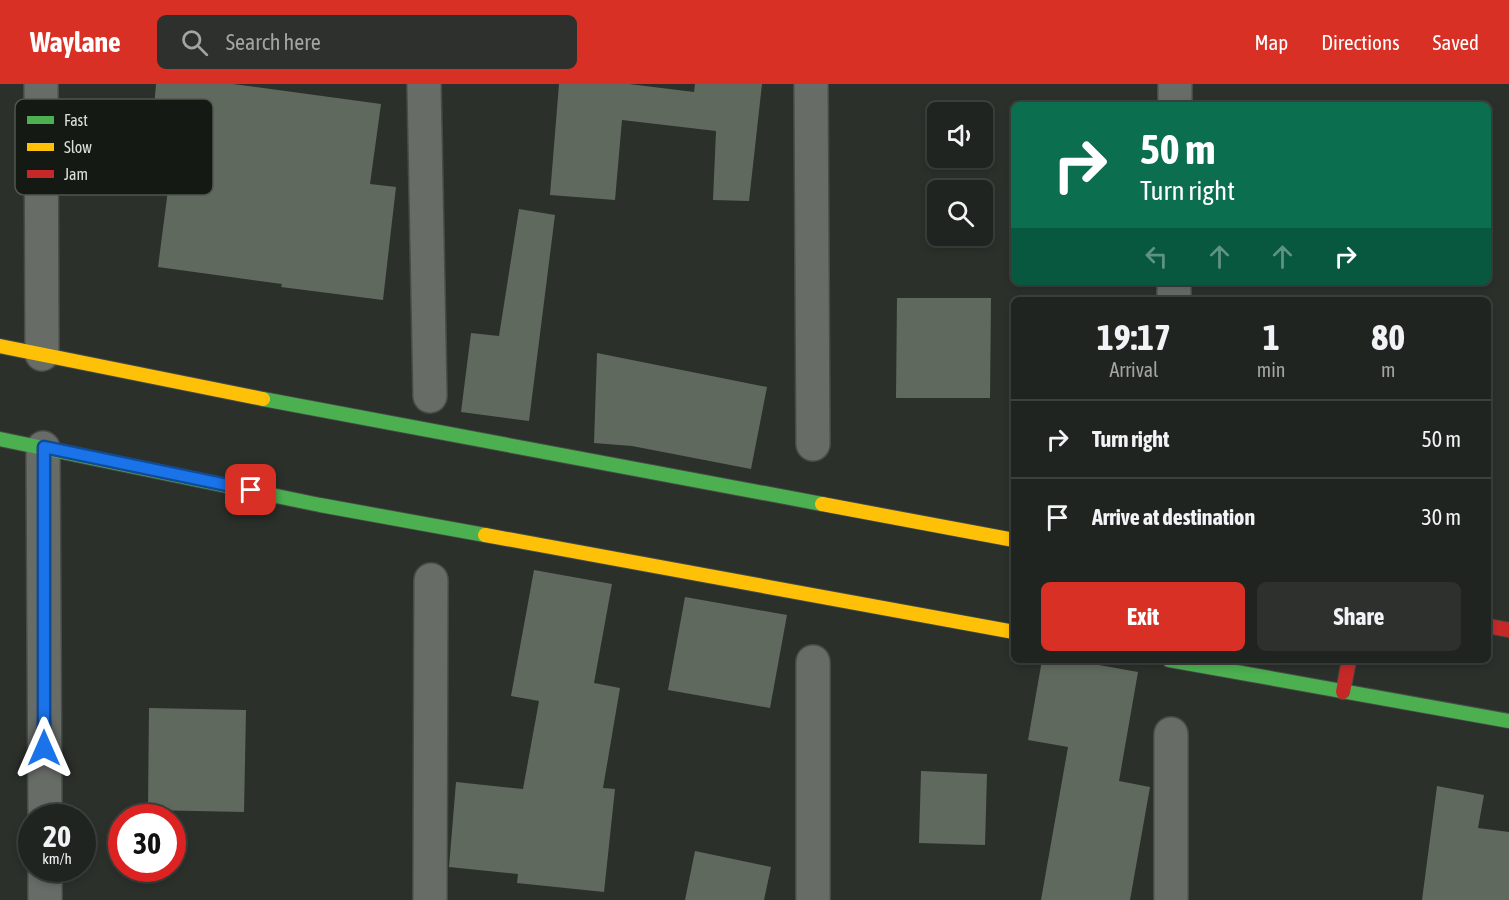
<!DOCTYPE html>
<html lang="en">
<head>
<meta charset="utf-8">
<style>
	:root { --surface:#202420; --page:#2d302d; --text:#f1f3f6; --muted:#a2a4a5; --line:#3d413e; --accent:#d93025 }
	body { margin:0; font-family:"Asap Condensed",sans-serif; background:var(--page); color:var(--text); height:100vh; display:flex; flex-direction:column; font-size:22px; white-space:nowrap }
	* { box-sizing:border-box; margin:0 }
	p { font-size:20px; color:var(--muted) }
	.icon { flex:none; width:33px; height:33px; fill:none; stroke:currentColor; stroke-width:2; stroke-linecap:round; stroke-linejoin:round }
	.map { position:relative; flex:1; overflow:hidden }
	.side { position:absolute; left:1011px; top:213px; width:480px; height:366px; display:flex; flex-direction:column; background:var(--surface); border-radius:9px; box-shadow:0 3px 9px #0003,0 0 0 2px var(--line) }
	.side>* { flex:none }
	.hud { position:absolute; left:1011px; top:18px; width:480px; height:183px; border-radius:9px; box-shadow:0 3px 9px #0003,0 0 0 2px var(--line); background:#0b6e4f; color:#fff; overflow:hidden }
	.buttons { position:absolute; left:927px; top:18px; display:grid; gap:12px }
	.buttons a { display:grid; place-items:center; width:66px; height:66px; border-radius:9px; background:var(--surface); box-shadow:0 3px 9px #0003,0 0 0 2px var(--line); font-size:30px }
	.speed { position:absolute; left:18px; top:720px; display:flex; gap:12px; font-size:30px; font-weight:700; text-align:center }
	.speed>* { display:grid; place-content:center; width:78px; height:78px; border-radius:50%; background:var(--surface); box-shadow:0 3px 9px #0003,0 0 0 2px var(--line); line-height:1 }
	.speed small { font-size:15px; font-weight:400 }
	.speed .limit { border:9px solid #d22; background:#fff; color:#111 }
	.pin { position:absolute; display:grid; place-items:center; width:51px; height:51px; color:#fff; margin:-26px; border-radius:12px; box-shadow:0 3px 9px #0006 }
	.me { position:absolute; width:66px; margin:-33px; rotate:0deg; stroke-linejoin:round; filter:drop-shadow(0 0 4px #0008) }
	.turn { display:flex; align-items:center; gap:21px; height:126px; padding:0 30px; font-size:27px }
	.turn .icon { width:78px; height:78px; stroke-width:2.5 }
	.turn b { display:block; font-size:42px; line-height:51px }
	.lanes { display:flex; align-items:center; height:57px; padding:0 30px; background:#0003; justify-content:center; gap:30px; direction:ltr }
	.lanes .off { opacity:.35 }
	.eta { display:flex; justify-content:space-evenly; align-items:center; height:102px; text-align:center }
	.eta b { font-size:36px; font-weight:700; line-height:42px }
	.button { display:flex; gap:12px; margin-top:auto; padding:12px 30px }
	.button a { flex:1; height:69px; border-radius:9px; background:var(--accent); color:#fff; font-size:24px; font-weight:700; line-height:69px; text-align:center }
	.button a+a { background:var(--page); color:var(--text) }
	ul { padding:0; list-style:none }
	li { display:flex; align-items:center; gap:18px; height:78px; padding:0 30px; border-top:2px solid var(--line) }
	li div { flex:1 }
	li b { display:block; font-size:22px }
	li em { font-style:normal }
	header { display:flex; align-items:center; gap:36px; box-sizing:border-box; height:84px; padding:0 30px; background:var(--accent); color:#fff }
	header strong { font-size:28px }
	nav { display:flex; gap:33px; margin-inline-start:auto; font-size:21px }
	.search { width:420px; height:54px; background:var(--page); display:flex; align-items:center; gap:15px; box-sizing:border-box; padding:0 21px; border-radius:9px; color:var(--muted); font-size:22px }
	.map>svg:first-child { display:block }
	.building { fill:#60695e }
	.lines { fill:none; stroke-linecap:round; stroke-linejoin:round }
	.street-casing { stroke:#474c47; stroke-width:36 }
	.fast-casing { stroke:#474c47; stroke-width:16 }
	.slow-casing { stroke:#474c47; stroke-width:16 }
	.jam-casing { stroke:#474c47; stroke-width:16 }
	.street { stroke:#686c67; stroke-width:33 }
	.fast { stroke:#4caf50; stroke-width:14 }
	.slow { stroke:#ffc107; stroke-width:14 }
	.jam { stroke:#c62828; stroke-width:14 }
	.route-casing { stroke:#114b97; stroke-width:15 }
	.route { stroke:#1a73e8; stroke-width:10 }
	.key { fill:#151914; stroke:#50554f; stroke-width:1.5 }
	.key-label { font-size:16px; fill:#dae1d9 }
</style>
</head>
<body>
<header>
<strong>Waylane</strong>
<div class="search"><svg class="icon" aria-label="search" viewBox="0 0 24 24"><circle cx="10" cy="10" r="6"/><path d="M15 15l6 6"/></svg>Search here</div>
<nav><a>Map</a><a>Directions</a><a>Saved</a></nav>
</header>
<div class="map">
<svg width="1509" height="816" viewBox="0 0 1509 816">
	<rect width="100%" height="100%" fill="#2b302b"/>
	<!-- building -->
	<g class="building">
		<path d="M156,0H233L381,20L370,100L396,103L383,216L281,203L282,200L158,183L169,98L148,95Z"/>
		<path d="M559,0H629L694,8L695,0H762L749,117L713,116L716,47L622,36L615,116L550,111Z"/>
		<path d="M519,125L555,131L529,337L461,328L471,249L499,252Z"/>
		<path d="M897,214H991L990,314H896Z"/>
		<path d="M597,269L767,303L751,385L632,362L594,359Z"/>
		<path d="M534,486L612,500L594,599L620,604L603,704L615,705L604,808L517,799L518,790L449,783L456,698L523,705L539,617L511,612Z"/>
		<path d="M685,513L787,531L770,624L668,606Z"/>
		<path d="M1042,576H1071L1138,588L1119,697L1150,703L1130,816H1041L1068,663L1028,656Z"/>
		<path d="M149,624L246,626L244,728L148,726Z"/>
		<path d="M921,687L987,690L985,761L919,759Z"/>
		<path d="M1437,702L1484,711L1478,744L1509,748V816H1422Z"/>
		<path d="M695,767L771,783L764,816H685Z"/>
	</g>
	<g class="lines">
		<!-- street casing -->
		<g class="street-casing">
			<g id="street">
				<path d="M41,0L42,270"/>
				<path d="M424,0L430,312"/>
				<path d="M811,0L813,360"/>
				<path d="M1175,21V0"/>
				<path d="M1174,216V198"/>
				<path d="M43,364L45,734"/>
				<path d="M1171,650V816"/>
				<path d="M45,784V816"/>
				<path d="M430,816L431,496"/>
				<path d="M813,816V578"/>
			</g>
		</g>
		<!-- fast casing -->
		<g class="fast-casing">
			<g id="fast">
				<path d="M263,315L822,420"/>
				<path d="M0,355L320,421L485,451"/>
				<path d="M1169,576L1509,637"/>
			</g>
		</g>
		<!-- slow casing -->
		<g class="slow-casing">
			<g id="slow">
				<path d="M0,262L263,315"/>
				<path d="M822,420L1014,456"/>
				<path d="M485,451L1014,548"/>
			</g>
		</g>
		<!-- jam casing -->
		<g class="jam-casing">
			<g id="jam">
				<path d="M1488,542L1509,546"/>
				<path d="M1343,608L1349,576"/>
			</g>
		</g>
		<!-- street -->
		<use href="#street" class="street"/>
		<!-- fast -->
		<use href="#fast" class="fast"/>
		<!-- slow -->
		<use href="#slow" class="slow"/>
		<!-- jam -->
		<use href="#jam" class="jam"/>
	</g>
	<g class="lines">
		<!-- route casing -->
		<g class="route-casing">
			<path id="route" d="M44,664V363L251,406"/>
		</g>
		<!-- route -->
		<use href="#route" class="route"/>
	</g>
	<!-- legend -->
	<rect x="15" y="15" width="198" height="96" rx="9" class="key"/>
	<rect x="27" y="32" width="27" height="8" fill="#4caf50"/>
	<rect x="27" y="59" width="27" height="8" fill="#ffc107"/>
	<rect x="27" y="86" width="27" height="8" fill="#c62828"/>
	<g class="key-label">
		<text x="64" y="42">Fast</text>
		<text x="64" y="69">Slow</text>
		<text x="64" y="96">Jam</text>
	</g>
</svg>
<div class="buttons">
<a><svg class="icon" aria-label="sound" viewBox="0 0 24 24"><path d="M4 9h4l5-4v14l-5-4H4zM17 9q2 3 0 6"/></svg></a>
<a><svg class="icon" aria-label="search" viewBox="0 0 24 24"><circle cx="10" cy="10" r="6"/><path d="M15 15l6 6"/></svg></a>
</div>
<div class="speed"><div>20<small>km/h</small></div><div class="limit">30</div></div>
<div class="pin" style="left:251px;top:406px;background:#d93025"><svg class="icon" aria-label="arrive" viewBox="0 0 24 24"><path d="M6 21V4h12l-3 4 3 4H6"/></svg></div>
<svg class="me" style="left:44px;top:664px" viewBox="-20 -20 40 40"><path d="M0-17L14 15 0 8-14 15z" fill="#1a73e8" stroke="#fff" stroke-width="4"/></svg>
<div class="hud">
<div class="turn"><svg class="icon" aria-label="right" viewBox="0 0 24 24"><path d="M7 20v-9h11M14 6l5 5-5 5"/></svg><div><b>50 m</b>Turn right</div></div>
<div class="lanes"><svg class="icon off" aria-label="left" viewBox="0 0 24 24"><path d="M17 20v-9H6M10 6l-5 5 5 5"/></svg><svg class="icon off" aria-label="ahead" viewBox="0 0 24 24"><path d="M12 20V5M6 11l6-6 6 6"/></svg><svg class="icon off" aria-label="ahead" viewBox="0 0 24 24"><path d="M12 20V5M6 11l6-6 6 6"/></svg><svg class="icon" aria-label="right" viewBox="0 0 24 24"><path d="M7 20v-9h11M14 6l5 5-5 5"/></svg></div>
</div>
<section class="side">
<div class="eta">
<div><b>19:17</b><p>Arrival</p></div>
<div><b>1</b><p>min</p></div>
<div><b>80</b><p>m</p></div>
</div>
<ul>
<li><svg class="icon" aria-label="right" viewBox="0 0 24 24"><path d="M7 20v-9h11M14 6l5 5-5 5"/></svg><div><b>Turn right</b></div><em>50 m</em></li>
<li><svg class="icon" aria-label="arrive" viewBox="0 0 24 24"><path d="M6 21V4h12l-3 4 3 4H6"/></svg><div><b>Arrive at destination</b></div><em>30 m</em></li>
</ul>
<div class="button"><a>Exit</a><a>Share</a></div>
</section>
</div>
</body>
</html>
